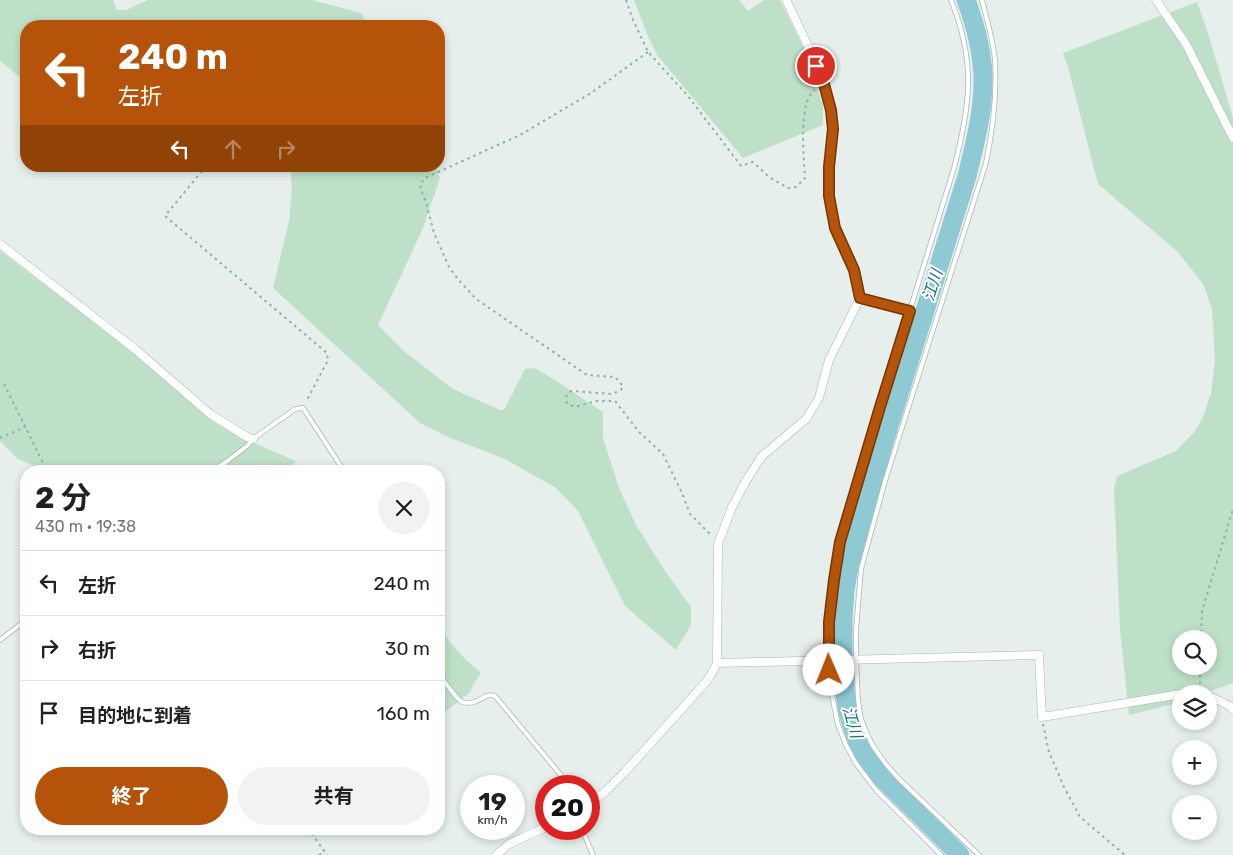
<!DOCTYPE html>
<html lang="ja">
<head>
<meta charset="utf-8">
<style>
	:root { --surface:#fff; --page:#f2f2f2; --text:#202124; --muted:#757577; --line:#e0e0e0; --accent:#b45309 }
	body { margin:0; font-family:Rubik,"Noto Sans JP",sans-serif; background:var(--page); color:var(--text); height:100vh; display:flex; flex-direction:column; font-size:19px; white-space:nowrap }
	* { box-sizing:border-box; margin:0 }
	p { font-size:16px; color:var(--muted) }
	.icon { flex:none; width:28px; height:28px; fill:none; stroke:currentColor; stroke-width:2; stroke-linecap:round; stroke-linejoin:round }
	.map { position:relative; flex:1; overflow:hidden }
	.drawer { position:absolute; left:20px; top:465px; width:425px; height:370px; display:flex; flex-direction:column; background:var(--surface); border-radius:20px; box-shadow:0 2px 8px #0003 }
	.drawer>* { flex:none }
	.top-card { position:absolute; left:20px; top:20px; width:425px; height:152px; border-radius:20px; box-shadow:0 2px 8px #0003; background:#b45309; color:#fff; overflow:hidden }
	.buttons { position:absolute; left:1172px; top:630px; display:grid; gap:10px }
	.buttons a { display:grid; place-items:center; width:45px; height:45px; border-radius:50%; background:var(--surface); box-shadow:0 2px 8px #0003; font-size:25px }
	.speed { position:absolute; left:460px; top:775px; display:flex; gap:10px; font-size:25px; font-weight:700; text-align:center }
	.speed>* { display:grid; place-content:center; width:65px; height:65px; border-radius:50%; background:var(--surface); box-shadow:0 2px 8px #0003; line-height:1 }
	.speed small { font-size:12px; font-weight:400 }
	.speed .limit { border:8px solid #d22; background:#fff; color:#111 }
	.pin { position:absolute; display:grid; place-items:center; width:42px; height:42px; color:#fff; margin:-21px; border:2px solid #fff; border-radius:50%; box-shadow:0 1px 5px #0007 }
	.me { position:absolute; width:55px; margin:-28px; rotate:359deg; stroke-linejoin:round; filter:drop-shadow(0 0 4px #0008) }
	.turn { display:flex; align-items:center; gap:18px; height:105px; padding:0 15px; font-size:22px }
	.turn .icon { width:65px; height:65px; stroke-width:2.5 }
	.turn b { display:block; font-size:35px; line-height:42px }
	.lanes { display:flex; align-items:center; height:48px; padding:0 15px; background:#0003; justify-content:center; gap:25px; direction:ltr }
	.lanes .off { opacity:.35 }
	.round { display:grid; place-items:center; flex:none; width:52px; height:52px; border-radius:26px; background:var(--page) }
	.head { display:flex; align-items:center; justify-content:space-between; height:85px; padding:0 15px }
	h1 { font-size:30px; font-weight:700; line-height:38px }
	.primary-button { display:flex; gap:10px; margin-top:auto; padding:10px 15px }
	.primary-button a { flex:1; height:58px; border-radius:30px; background:var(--accent); color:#fff; font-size:20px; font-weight:700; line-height:58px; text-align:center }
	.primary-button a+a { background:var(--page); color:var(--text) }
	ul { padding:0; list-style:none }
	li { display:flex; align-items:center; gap:15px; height:65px; padding:0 15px; border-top:1px solid var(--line) }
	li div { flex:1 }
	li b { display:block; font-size:19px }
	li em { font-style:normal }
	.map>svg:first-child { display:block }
	.green { fill:#bfe0c8; fill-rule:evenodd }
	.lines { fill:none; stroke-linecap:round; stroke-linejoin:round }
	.river { stroke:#8ec9d4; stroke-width:19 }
	.service-casing { stroke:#a8b8b2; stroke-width:5.5 }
	.minor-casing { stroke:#a8b8b2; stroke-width:9 }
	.path { stroke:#86b3a5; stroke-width:2; stroke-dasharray:2.5 4; stroke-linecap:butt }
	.service { stroke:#fff; stroke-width:4 }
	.minor { stroke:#fff; stroke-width:8 }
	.route-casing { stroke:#753606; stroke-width:12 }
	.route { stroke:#b45309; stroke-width:9 }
	.labels { text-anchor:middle; stroke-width:4; stroke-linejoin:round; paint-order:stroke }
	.water-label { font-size:16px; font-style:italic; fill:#1c6f80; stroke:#f7fbf9 }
</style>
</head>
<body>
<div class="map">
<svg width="1233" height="855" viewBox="0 0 1233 855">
	<rect width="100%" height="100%" fill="#e6efeb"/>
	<!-- green -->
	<g class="green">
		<path d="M0,0H113L117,10H126L148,0H312L361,13L368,26H26V82L0,61Z"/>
		<path d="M634,0H739L748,11L764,0H780L806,53L823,106V125L743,158L657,55L647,34Z"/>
		<path d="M1197,2L1208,33L1233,118V683L1203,694H1181V702L1129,715L1120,629L1114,489L1117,476L1176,451L1196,430L1203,417L1211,393L1215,361L1212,309L1203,284L1178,252L1098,184L1068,67L1063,53ZM1181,639H1209V666H1181Z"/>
		<path d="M290,166H435L440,178L423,228L378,325L405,352L453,389L500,410H504L525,369L535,368L555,380L603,412V438L619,488L636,525L667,574L691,607V625L676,650L625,606L578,511L556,488L505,459L448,437L420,423L273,288L289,221L292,190Z"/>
		<path d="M0,251L111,335L209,417L245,439L296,461L286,471H46L18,459L0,441Z"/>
		<path d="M439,623L449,641L466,660L481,673L474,683L470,692L443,714L439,721Z"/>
	</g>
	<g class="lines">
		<!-- river -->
		<path class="river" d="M960,855L880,776L865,756L859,745L853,729L847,709L843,669V619L845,590L849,567L884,442L967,176C975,143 984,110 983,76C982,50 975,24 966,0"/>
		<!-- service casing -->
		<g class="service-casing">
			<g id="service">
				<path d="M860,298L910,311"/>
				<path d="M212,471L226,462L247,446L253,439L295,409L303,408L344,471"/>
				<path d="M0,640L26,620"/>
				<path d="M439,674C443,680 456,698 462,702C465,703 471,703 474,702C482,700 486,693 495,696L570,786"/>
				<path d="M582,829L593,855"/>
				<path d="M941,855L876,790L855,762L846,745L838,725L829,680L828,660L829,622L834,580L841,543L880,407L954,168C961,141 967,115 968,88C969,58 962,27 951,0"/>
				<path d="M979,855L899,779L885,763L873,746L867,734L861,719L858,700L856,659V630L861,569L885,481L986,163C993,129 997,95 995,60C993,40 987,20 982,0"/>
			</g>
		</g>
		<!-- minor casing -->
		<g class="minor-casing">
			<g id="minor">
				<path d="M1156,0L1186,44L1233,138"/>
				<path d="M0,244L135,349L210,414L247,437L253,439"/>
				<path d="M717,663L1039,655L1042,717L1181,694"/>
				<path d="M1185,694L1199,691L1204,694"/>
				<path d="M1209,696L1230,706L1233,710"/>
				<path d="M589,804L606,791L623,774L706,682L712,673L717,663L718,544L732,507L746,481L761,457L806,419L819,398L829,360L860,298L854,270L835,228L829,197V167L833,129L831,110L824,84L809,48L787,2V0"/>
				<path d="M496,855L509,844L546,827"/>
			</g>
		</g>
		<!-- path -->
		<g class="path">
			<path d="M626,0L633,20L648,52L688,96L741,166L753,162L769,177L788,188L796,187L805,178C804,158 798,101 815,90"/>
			<path d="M648,52L591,93L520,135L425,178L420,184L421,190L426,202L434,233L449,267L457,278L476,299L587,375L615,377L623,386L621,390L612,394L572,391C566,393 565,397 567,403L575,407L596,401H615L639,432L663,454L682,493L690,514L712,536"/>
			<path d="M206,166L165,216L327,353L328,360L306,402"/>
			<path d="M4,384L47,471"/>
			<path d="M0,438L25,427"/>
			<path d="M1201,639L1202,611L1233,509"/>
			<path d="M1200,684V666"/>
			<path d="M1043,724L1049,752L1064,787L1080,817L1125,855"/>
			<path d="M307,829L312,834L327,855"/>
			<path d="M319,855L325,851"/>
		</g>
		<!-- service -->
		<use href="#service" class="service"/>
		<!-- minor -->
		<use href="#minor" class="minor"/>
	</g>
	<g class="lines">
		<!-- route casing -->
		<g class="route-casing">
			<path id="route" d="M816,66L824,84L831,110L833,129L829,167V196L835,228L854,270L860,298L910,311L880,407L840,542L834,580L829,622V670"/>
		</g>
		<!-- route -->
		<use href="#route" class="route"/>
	</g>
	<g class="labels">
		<!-- water labels -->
		<g class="water-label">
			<text transform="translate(932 285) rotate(-73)" y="6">江川</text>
			<text transform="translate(853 722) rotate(74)" y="6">江川</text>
		</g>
	</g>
</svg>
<div class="buttons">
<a><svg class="icon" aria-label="search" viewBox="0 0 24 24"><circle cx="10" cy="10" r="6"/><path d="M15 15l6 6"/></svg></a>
<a><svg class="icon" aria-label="layers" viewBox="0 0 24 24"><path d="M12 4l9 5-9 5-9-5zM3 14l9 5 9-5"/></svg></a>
<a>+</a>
<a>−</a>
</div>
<div class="speed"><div>19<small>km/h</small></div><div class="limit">20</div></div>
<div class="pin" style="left:816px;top:66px;background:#d93025"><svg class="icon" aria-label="arrive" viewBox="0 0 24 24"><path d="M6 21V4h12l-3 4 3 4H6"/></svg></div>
<svg class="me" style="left:829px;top:670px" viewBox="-20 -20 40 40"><circle r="19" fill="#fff"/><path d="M0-13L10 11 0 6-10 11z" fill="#b45309"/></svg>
<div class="top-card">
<div class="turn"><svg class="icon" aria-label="left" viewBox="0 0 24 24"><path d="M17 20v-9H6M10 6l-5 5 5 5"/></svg><div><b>240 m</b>左折</div></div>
<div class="lanes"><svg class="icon" aria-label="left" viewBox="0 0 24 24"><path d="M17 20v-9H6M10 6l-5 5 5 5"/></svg><svg class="icon off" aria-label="ahead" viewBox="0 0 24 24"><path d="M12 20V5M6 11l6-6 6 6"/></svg><svg class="icon off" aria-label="right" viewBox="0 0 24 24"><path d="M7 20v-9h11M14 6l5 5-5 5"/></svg></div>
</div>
<section class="drawer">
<div class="head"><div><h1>2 分</h1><p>430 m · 19:38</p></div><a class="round"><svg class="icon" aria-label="close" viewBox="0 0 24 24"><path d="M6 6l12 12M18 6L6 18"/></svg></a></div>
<ul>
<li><svg class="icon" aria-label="left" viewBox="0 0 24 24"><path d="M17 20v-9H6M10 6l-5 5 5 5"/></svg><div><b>左折</b></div><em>240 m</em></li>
<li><svg class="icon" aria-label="right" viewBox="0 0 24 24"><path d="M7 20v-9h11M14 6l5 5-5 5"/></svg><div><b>右折</b></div><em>30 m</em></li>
<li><svg class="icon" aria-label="arrive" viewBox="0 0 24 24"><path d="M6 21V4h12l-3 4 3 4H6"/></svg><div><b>目的地に到着</b></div><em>160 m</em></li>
</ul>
<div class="primary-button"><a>終了</a><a>共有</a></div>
</section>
</div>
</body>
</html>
